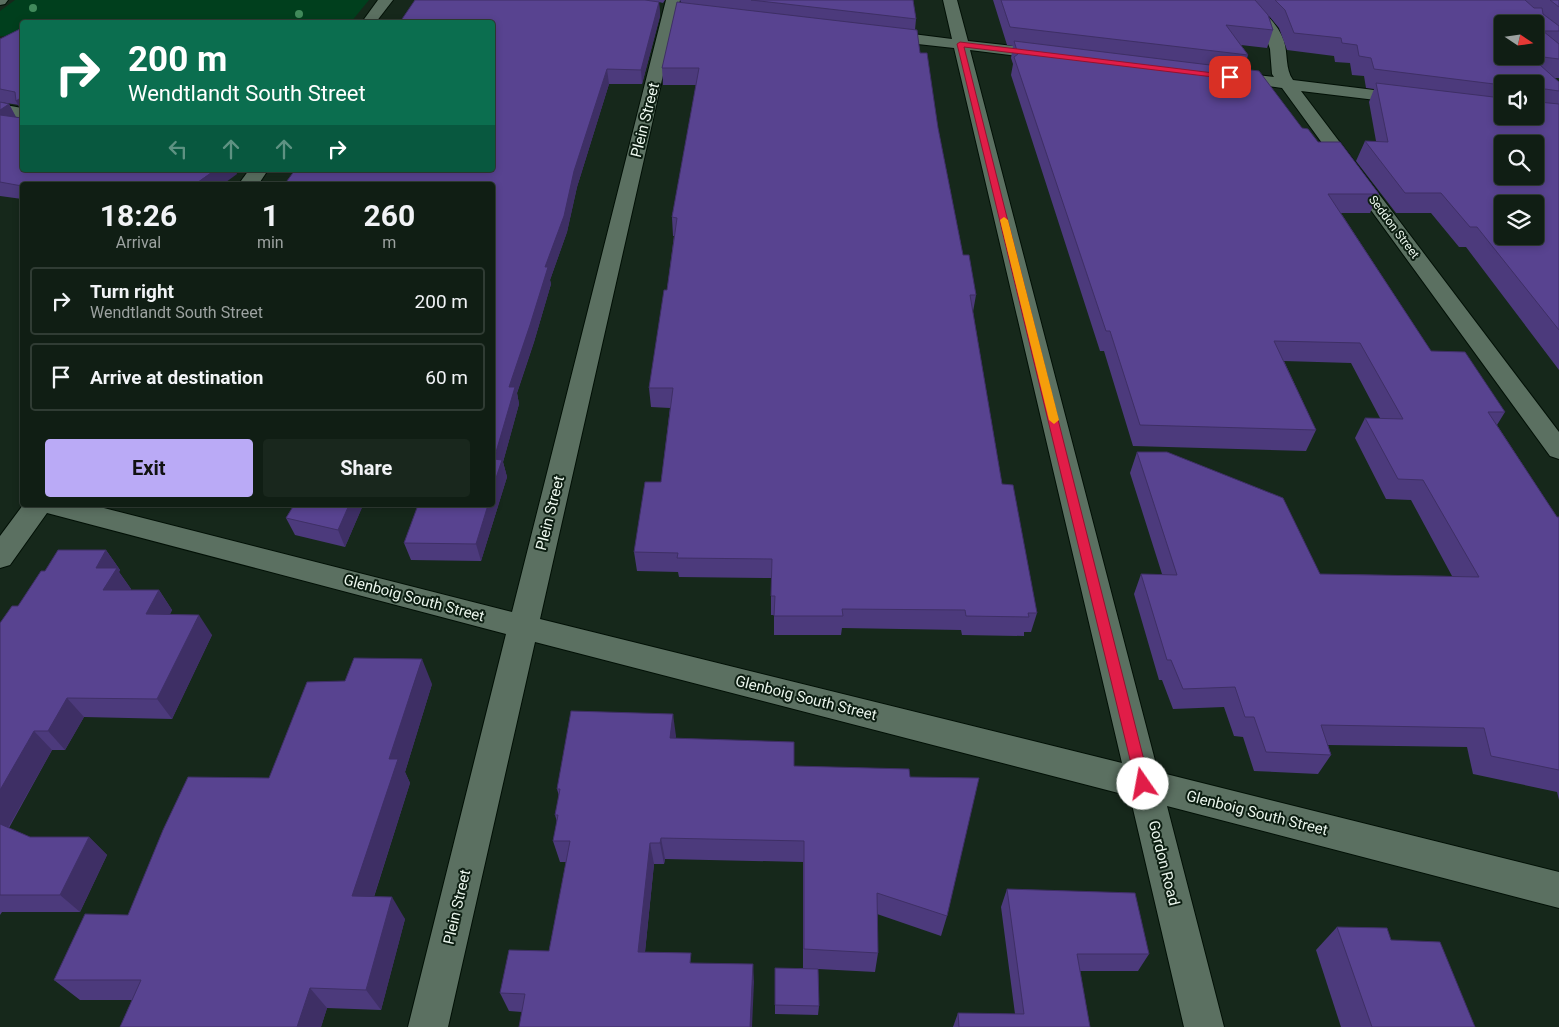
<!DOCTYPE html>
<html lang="en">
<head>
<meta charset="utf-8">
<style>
	:root { --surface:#101e14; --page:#19271d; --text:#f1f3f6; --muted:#9ca2a0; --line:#303c34; --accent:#baaaf6 }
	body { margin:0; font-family:Roboto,sans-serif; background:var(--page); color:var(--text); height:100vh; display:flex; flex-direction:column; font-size:19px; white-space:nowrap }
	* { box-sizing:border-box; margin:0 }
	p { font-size:16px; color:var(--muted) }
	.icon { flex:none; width:28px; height:28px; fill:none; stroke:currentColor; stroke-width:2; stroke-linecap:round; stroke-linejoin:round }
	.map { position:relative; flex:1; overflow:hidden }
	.drawer { position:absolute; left:20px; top:182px; width:475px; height:325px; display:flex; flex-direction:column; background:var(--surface); border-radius:5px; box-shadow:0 2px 8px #0003,0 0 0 1px var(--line) }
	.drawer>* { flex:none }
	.banner { position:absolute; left:20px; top:20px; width:475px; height:152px; border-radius:5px; box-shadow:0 2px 8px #0003,0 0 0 1px var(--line); background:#0b6e4f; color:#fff; overflow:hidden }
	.needle { width:32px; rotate:103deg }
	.controls { position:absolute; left:1494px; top:15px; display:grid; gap:10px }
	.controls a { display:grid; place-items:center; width:50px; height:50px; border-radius:5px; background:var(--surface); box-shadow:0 2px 8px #0003,0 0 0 1px var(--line); font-size:25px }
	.pin { position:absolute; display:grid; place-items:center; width:42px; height:42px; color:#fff; margin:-21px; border-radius:10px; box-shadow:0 2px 8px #0006 }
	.me { position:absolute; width:55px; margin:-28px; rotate:348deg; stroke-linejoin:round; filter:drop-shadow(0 0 4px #0008) }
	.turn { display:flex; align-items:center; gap:18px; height:105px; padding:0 25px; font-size:22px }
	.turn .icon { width:65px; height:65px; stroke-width:2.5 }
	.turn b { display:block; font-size:35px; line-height:42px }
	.lanes { display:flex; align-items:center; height:48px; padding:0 25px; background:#0003; justify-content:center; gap:25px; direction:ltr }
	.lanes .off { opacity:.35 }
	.eta { display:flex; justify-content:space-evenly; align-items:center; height:85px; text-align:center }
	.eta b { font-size:30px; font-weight:700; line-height:35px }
	.primary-button { display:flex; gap:10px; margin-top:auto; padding:10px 25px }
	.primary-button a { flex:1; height:58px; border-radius:5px; background:var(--accent); color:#111; font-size:20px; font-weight:700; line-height:58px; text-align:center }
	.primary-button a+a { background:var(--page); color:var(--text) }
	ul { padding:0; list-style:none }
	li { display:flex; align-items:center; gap:15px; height:68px; margin:0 10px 8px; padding:0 15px; border:2px solid var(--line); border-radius:5px }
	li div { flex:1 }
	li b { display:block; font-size:19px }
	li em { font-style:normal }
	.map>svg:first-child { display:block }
	.green { fill:#003f1d }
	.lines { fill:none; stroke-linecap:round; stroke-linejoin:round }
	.minor-casing { stroke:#021006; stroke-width:2 }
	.minor { fill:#5b7061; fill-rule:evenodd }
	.tree { fill:#418a5b }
	.wall { fill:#4c3a7c; fill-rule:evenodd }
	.shaded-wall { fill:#3e2f65 }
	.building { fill:#584390; stroke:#3e2f65; fill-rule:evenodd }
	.route { fill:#e11d48; stroke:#92132f }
	.slow { fill:#f59e0b }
	.labels { text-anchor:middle; stroke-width:4; stroke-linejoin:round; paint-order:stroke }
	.far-street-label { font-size:12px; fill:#ebf6ed; stroke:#0d1e12 }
	.street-label { font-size:15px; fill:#ebf6ed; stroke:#0d1e12 }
</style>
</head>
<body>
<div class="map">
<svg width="1559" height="1027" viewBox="0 0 1559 1027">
	<rect width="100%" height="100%" fill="#16281b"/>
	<!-- green -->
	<path class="green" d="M15,0H369L351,22H22V37L0,36V11Z"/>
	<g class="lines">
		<!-- minor casing -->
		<g class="minor-casing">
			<g id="minor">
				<path d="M0,0H8L5,4L0,5Z"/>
				<path d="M378,0H393L376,22H362Z"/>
				<path d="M666,0H680L540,619L1122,763L954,48L881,40L876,38L873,35L876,32L881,30L952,39L943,0H957L968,41L1049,50L1055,52L1057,55L1055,58L1049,60L970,50L1158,772L1559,872V908L1167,806L1224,1027H1184L1130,796L535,642L448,1027H408L506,634L47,513L10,565L0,568V536L23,505H92L512,612Z"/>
				<path d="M1237,0H1252C1264,12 1278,24 1284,41C1288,54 1285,69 1293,80L1415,95L1417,99L1415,103L1409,104L1301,91L1559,432V459L1550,456L1282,88L1225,80L1223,77L1225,74L1231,72L1274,77L1272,74L1270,49L1264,32Z"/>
				<path d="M0,104L22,108V118L0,114Z"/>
				<path d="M249,170H268L258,185H238Z"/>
			</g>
		</g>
		<!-- minor -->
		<use href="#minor" class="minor"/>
	</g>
	<!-- trees -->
	<g class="tree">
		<circle cx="33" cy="8" r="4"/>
		<circle cx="299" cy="14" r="4"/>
	</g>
	<!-- wall -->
	<g class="wall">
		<path d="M415,0H665L663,3L659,2L660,16L642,84H609L577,187L567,232L550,280L551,284L534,342L517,393L519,404L503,462L507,477L481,561L411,560L404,543L492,505V170Z"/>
		<path d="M680,0H913L916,19L915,30L938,128L963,255L976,295L973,312L1002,484L1037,613L1031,632H1024V636L962,635L961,630L842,628L841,635H774V615H771V578L679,577L678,572L637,571L634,552L661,482L670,408L651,407L649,388L667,290L674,236H673L672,217L696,85H663L662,68L681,3Z"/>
		<path d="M993,0H1559V78H1554L1559,82V370L1466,247H1459L1431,213H1396L1356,161L1365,141H1376L1369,102L1374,89L1366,88L1364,76L1352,75L1350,63L1335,62L1334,56L1287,50L1279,28L1269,16L1273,30L1267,48L1241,45L1248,55L1244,69L1302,128L1379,194L1370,213H1341L1431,351L1505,412L1497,425L1557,517H1559V800L1557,792L1473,774L1467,747L1328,745L1331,755L1318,774L1254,771L1243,737L1234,736L1224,707L1173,709L1162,680H1159L1134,594L1141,574H1162L1130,473L1137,452L1320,574L1452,576L1411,500L1386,499L1355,438L1365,418H1380L1351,363L1284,361L1316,430L1306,451L1133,446L1104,351H1100L1011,75L1013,64L1011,58L1013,46L1007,45ZM1535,24V56H1502ZM1502,84H1535L1502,116Z"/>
		<path d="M22,28V113L19,105L0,102V39Z"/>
		<path d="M0,102L9,104L16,117L22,170L237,174L22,185V199L0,196Z"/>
		<path d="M294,505H363L345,547L295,535L286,518Z"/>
		<path d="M106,550L120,570L119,572L131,589L130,590H159L172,610L170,614L212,635L172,719L84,717L65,750H52L9,828L30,837H89L107,855L80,912H2L0,915V623L18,606L45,571Z"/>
		<path d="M432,684L405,772L410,783L374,897L405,919L381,1010L327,1008L321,1027H120L132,1000H80L54,980L128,915L269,778Z"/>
		<path d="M676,736L675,738L794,766L910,777L947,916L941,936L877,914L878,953L875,972L818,969L819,1006L818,1015L775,1014V968H803V862L665,859L664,864H654L645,952L692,963L754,982L522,1012L509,1011L500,993L549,951L566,862H560L553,841L557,822L555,815L559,796L557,789Z"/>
		<path d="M1007,889L1149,954L1138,971H1080L1090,1027H953L958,1013L1015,1014L1001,907Z"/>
		<path d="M1337,927L1391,940L1475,1027H1341L1316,950Z"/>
	</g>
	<!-- shaded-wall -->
	<g class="shaded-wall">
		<path d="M659,2L660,16L642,84L641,70Z"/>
		<path d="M607,69L609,84L577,187L567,232L550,280L551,284L534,342L517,393L519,404L503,462L507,477L481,561L476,544L488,505H492L494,459L509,387L574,171Z"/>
		<path d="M1543,95L1535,111V97Z"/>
		<path d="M22,97V113L16,101Z"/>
		<path d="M9,104L17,119L0,126V110Z"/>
		<path d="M215,170H236L237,174L222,185H194Z"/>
		<path d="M349,505H363L345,547L338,530Z"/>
		<path d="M106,550L120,570L119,572L131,589L118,610L103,590L96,568Z"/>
		<path d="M159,590L172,610L160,634L146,614Z"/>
		<path d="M199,615L212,635L172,719L157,699Z"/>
		<path d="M422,659L432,684L405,772L410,783L367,918L352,896L389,759Z"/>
		<path d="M67,698L84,717L65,750L48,731Z"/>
		<path d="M673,714L676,736L673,760L670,738Z"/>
		<path d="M34,731L52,750L4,835L0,832V790Z"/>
		<path d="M89,837L107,855L80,912L60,895Z"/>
		<path d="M661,838L665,859L664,864L660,843Z"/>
		<path d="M650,843L654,864L643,971L638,952Z"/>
		<path d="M392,897L405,919L381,1010L366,990Z"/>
		<path d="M753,964L754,982L752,1027H750Z"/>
		<path d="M310,988L327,1008L321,1027H297Z"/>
	</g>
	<!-- building -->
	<g class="building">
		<path d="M415,0H645L659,2L641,70L607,69L574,171L564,216L545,267H548L530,325L509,387H515L494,459L502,460L492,490V185H284L295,170H492V22H400Z"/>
		<path d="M751,0H913L916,19Z"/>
		<path d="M1001,0H1255L1268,15L1273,30L1226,25L1248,55L1010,27Z"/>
		<path d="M1275,0H1525L1534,8H1542L1543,14L1559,26V31H1543L1559,44V59L1535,56V24H1502V56H1530L1559,82V91L1545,89L1543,95L1535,97L1539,102L1559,104V330L1477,227H1470L1441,193H1405L1365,141L1388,142L1376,83L1502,98V116H1535V84H1502V85L1374,69L1371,58L1359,56L1357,45L1342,43L1341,38L1294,33L1285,10ZM1502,144H1535V176H1502ZM1502,204H1535V236H1502Z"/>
		<path d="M1550,0H1559V7Z"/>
		<path d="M677,2L917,30L920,53H927L938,128L963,255H969L976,295H970L1002,484L1013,485L1037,613H1028L1029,617L966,616L965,610L842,609L843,616H774L775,596H771L772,559L677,558L678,553L634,552L645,482H661L673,388H649L664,290H667L677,218L672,217L699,68H662Z"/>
		<path d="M22,28V97L16,101L15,92L0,89V39Z"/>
		<path d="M1014,41L1259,71L1302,128L1308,129L1318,142H1340L1379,194H1328L1431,351L1465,352L1505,412H1488L1557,517H1559V770L1491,756L1484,728L1321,725L1331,755L1266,752L1254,717H1245L1235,687L1183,689L1171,660H1167L1141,574L1177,575L1137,452H1167L1283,498L1320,574L1479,577L1423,480L1398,479L1365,418L1403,419L1360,343L1274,341L1316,430L1140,425L1110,331H1106L1014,57L1018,54Z"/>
		<path d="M0,102L9,104L0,110Z"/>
		<path d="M0,115L22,118V170H215L194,185L22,186L0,182Z"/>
		<path d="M294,505H349L338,530L286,518Z"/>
		<path d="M418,505H488L476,544L404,543Z"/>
		<path d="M58,550H106L96,568H117L103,590H159L146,614L199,615L157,699L67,698L48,731H34L0,790V623L12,606H18L41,571H45Z"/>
		<path d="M354,658L422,659L389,759H398L352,896L392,897L366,990L310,988L297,1027H120L141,980H54L85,914L128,915L163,830L188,777L269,778L307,682L345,681Z"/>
		<path d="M571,711L673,714L670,738L794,742V766L909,769L910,777L979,778L947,916L877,893L878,953L804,949V841L661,838L660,843H650L638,952L691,953L690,963L753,964L750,1027H519L525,994L500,993L509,950L549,951L570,841H553L558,815H555L560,789H557Z"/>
		<path d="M0,824L30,837H89L60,895H0Z"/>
		<path d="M1007,889L1135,893L1149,954H1077L1090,1027H959L958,1013L1024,1014Z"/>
		<path d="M1337,927L1387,928L1391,940L1440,942L1475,1027H1372Z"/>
		<path d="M775,968L818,969L819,1006L775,1005Z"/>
	</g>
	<!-- route -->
	<path class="route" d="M960,42L1230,75L1233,77L1230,79L964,47L1150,784L1148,788L1143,790L1138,788L1136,784L957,44Z"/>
	<!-- slow -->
	<path class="slow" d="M1004,217L1008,220L1059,420L1054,424L1049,420L1000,220Z"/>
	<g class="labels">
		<!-- far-street labels -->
		<g class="far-street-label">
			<text transform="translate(1394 227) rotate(53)" y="4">Seddon Street</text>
		</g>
		<!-- street labels -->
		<g class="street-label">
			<text transform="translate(645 120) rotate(-76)" y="5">Plein Street</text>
			<text transform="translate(550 513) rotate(-76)" y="5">Plein Street</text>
			<text transform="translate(414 598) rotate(15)" y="5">Glenboig South Street</text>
			<text transform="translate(806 698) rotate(14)" y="5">Glenboig South Street</text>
			<text transform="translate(1257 813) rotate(14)" y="5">Glenboig South Street</text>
			<text transform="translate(1164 863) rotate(76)" y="5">Gordon Road</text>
			<text transform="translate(457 907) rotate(-77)" y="5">Plein Street</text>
		</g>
	</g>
</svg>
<div class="controls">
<a><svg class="needle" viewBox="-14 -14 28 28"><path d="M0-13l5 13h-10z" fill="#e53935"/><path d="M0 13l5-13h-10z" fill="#9ca2a0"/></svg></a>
<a><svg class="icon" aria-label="sound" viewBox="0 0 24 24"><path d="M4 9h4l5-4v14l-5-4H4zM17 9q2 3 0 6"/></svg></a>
<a><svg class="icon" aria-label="search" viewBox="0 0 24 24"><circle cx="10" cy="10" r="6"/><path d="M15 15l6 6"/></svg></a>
<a><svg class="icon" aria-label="layers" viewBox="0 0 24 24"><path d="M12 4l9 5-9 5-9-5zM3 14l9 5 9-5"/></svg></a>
</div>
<div class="pin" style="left:1230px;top:77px;background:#d93025"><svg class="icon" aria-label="arrive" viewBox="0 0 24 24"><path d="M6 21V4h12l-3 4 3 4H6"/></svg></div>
<svg class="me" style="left:1143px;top:784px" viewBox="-20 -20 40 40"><circle r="19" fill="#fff"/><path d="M0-13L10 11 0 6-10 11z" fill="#e11d48"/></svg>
<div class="banner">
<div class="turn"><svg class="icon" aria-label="right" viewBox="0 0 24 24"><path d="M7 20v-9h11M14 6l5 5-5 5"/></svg><div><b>200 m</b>Wendtlandt South Street</div></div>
<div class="lanes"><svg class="icon off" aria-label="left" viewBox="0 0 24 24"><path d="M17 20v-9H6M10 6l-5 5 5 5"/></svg><svg class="icon off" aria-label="ahead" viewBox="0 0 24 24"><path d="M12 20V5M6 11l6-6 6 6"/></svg><svg class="icon off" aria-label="ahead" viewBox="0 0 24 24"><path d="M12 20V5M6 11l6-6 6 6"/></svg><svg class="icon" aria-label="right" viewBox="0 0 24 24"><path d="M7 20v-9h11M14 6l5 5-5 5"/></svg></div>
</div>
<section class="drawer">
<div class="eta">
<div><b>18:26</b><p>Arrival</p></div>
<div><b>1</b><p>min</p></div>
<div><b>260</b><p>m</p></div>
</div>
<ul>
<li><svg class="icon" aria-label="right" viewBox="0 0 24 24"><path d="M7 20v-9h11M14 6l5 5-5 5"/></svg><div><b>Turn right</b><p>Wendtlandt South Street</p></div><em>200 m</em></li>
<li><svg class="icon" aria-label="arrive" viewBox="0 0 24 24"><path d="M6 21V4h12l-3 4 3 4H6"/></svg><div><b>Arrive at destination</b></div><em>60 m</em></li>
</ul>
<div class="primary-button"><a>Exit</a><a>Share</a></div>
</section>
</div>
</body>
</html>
